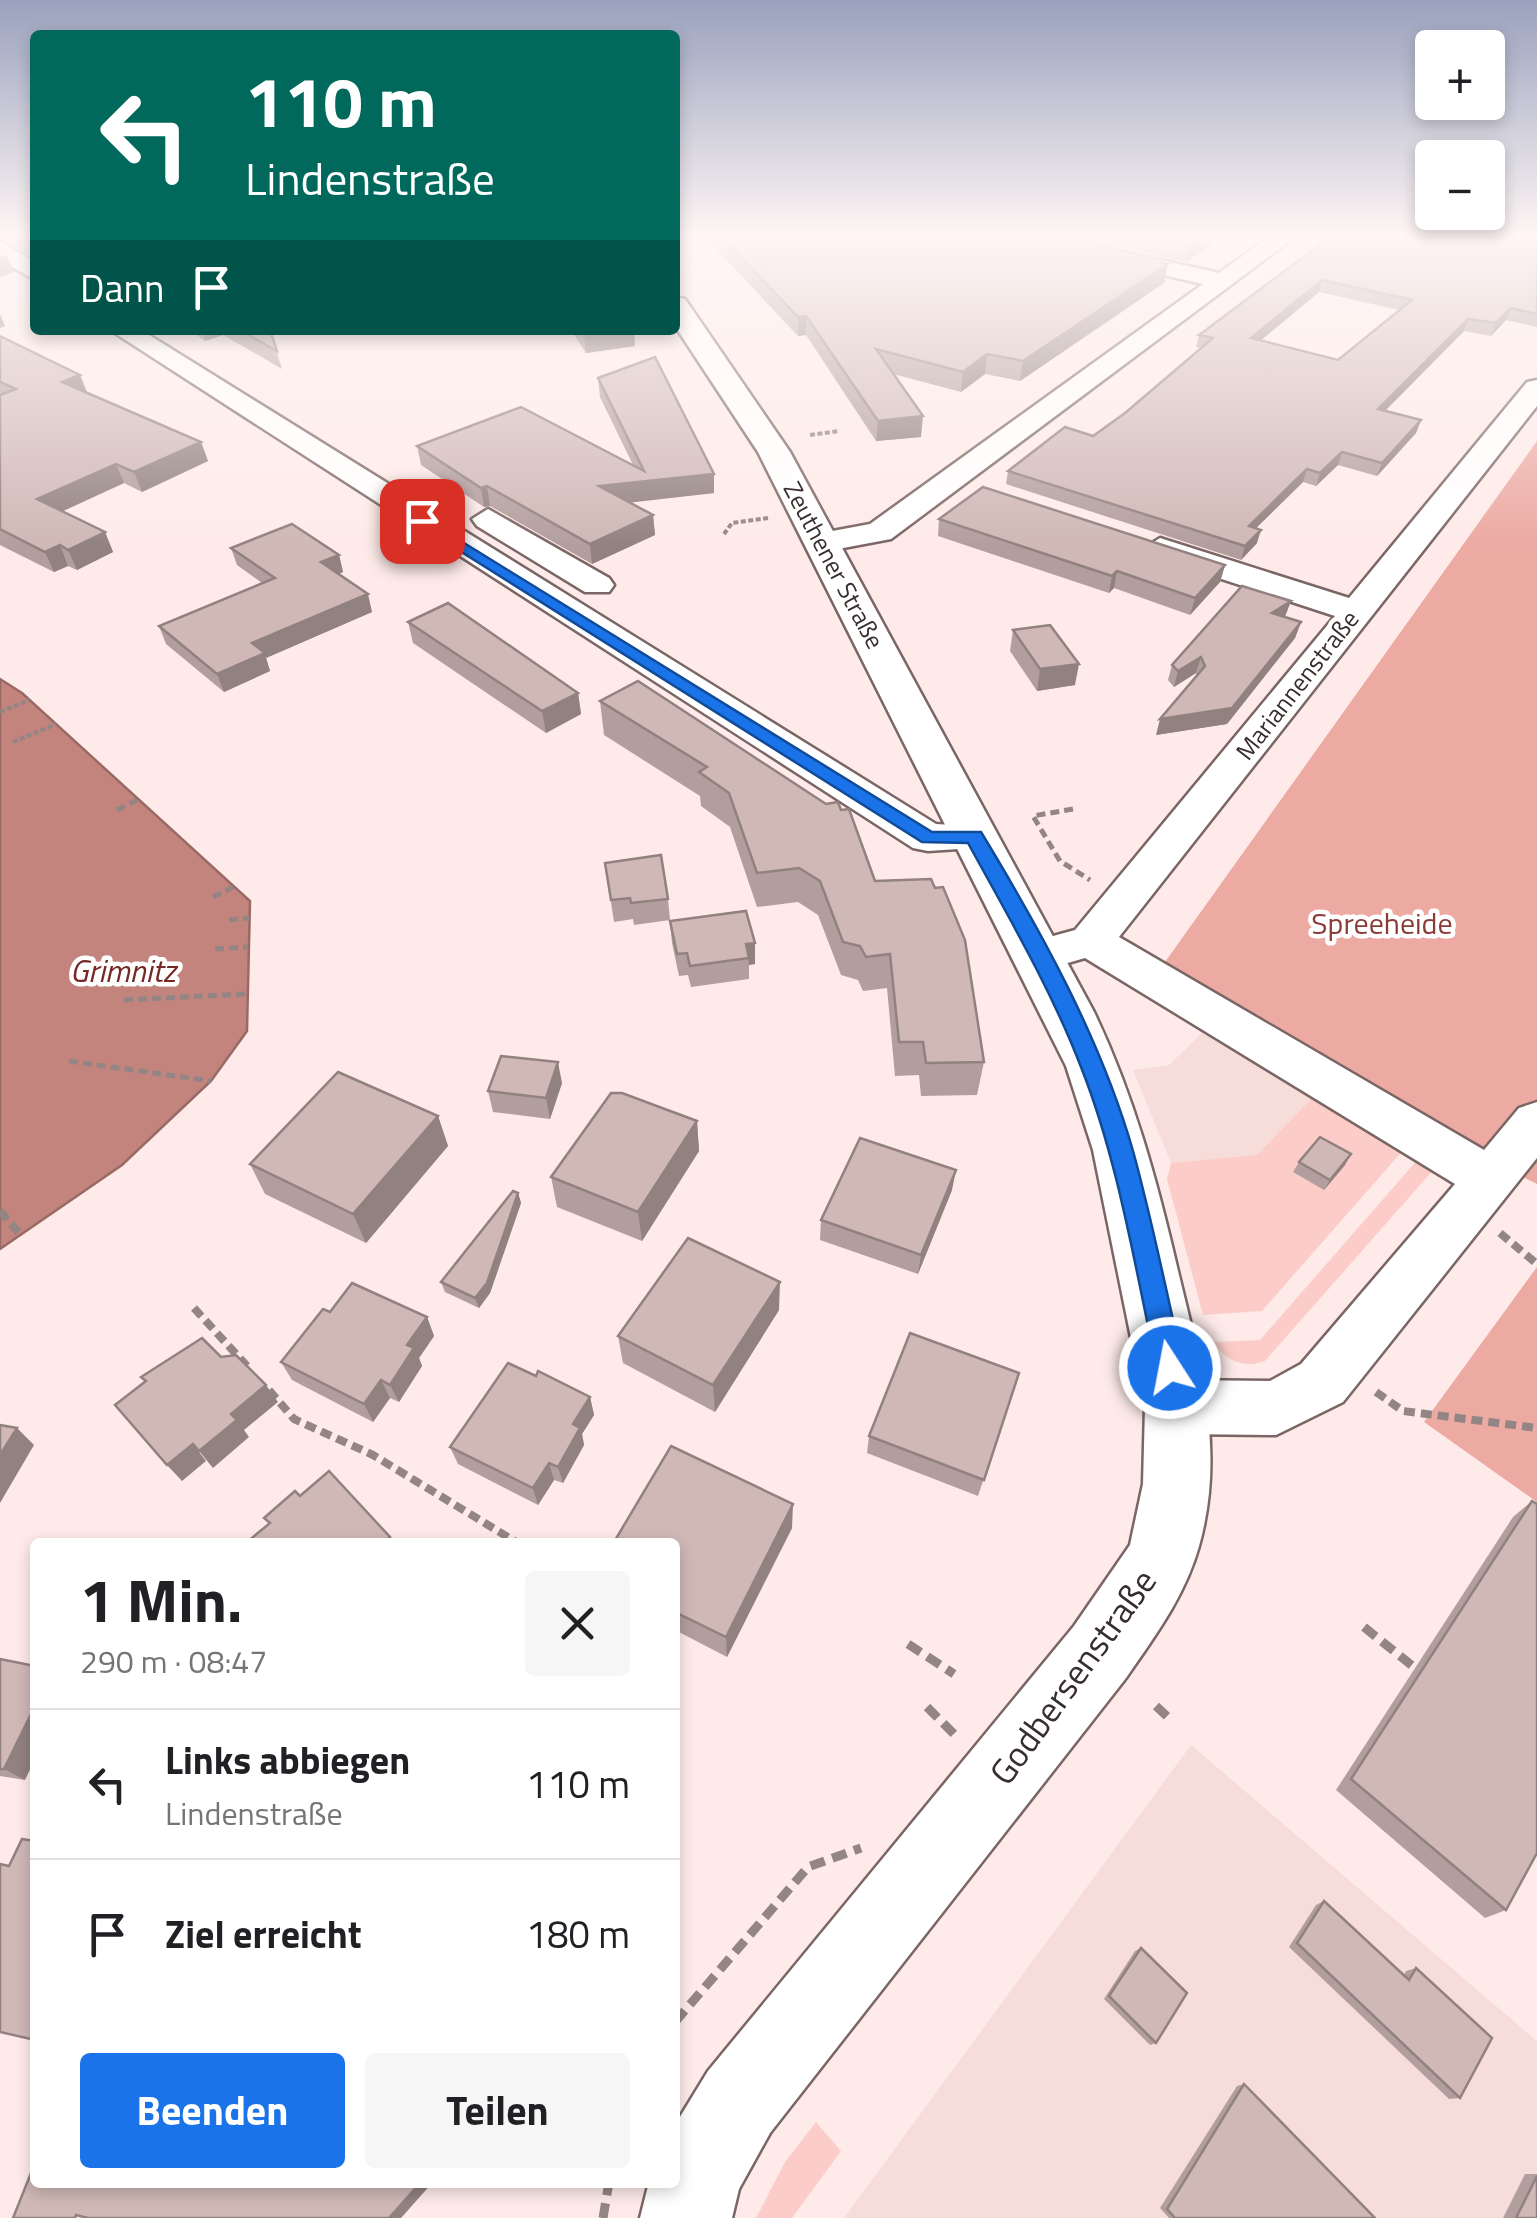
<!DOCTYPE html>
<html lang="de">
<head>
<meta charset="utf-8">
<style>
	:root { --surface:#fff; --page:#f6f6f6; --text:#202124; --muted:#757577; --line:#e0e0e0; --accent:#1a73e8 }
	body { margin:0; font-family:"Titillium Web",sans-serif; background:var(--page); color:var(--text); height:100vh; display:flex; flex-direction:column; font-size:38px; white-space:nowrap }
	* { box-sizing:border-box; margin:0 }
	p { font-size:32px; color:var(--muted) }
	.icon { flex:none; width:55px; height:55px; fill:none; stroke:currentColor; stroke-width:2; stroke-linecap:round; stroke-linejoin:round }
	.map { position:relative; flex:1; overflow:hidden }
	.details { position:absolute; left:30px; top:1538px; width:650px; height:650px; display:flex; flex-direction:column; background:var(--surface); border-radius:10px; box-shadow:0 5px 15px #0003 }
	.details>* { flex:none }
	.banner { position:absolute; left:30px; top:30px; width:650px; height:305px; border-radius:10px; box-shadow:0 5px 15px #0003; background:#00695c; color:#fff; overflow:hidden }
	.controls { position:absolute; left:1415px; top:30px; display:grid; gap:20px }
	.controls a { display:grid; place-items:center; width:90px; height:90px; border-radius:10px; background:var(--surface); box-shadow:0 5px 15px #0003; font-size:50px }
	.pin { position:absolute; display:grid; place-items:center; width:85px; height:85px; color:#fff; margin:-42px; border-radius:20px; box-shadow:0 5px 15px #0006 }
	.me { position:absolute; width:110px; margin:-55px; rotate:349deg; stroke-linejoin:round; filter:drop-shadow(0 0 8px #0008) }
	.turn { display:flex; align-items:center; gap:35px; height:210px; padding:0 50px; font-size:45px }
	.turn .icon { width:130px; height:130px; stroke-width:2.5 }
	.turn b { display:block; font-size:70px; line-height:85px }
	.then { display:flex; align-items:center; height:95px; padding:0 50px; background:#0003; gap:20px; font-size:38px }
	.round { display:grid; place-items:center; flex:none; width:105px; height:105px; border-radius:10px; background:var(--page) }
	.headline { display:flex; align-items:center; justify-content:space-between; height:170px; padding:0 50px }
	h1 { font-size:60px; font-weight:700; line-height:75px }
	.action { display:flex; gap:20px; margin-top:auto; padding:20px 50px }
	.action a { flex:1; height:115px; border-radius:10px; background:var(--accent); color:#fff; font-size:40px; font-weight:700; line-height:115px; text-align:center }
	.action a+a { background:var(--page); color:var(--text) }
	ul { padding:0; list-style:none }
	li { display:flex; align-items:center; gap:30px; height:150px; padding:0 50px; border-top:2px solid var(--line) }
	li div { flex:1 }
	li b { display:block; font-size:38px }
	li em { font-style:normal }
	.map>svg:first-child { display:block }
	.built { fill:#f7ddda }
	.green { fill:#fccdc8 }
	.forest { fill:#ecaaa3 }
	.water { fill:#c3847d; stroke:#996a65; stroke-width:2.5 }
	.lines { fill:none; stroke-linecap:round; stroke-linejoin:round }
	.minor-casing { stroke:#7a6664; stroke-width:5 }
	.major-casing { stroke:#7a6664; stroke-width:5 }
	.path-far3 { stroke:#938584; stroke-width:4; stroke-dasharray:5 2.5; stroke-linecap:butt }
	.path-far2 { stroke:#938584; stroke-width:5; stroke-dasharray:9 5; stroke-linecap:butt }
	.path-far1 { stroke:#938584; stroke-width:8; stroke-dasharray:11 6; stroke-linecap:butt }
	.path { stroke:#938584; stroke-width:9; stroke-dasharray:15 8; stroke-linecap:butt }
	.minor { fill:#fff; fill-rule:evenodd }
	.major { fill:#fff; fill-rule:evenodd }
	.wall { fill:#b29e9d; fill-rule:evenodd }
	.shaded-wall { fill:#91817f }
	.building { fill:#cfb8b6; stroke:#91817f; stroke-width:2.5; fill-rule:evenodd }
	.route { fill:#1a73e8; stroke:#114b97; stroke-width:2.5 }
	.labels { text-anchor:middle; stroke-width:9; stroke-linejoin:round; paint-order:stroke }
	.far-street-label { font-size:25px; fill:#372e2d; stroke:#fff }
	.park-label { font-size:30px; fill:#8a3b36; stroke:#fff }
	.water-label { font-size:32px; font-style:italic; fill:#752825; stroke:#fff }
	.near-street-label { font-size:35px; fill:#372e2d; stroke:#fff }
</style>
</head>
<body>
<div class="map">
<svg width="1537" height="2218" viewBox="0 0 1537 2218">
	<rect width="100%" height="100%" fill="#feebe9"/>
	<!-- built -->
	<g class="built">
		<path d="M1209,1026L1317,1093L1257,1156L1171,1163L1133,1070L1169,1065Z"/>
		<path d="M1191,1745L1537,2041V2218H844Z"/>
	</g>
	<!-- green -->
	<g class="green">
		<path d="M1317,1093L1406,1147L1262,1311L1203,1315L1167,1179L1171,1163L1257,1155Z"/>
		<path d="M1419,1158L1435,1168L1265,1361C1244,1369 1225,1361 1214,1342L1260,1340Z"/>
		<path d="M816,2122L841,2151L792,2218H756L785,2162Z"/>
	</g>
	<!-- forest -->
	<g class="forest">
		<path d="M1537,441V1184L1415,1123L1160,969Z"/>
		<path d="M1537,1267V1502L1424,1422Z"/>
	</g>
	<!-- water -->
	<path class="water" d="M0,679L22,693L250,901L247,1031L211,1081L122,1165L0,1249Z"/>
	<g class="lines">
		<!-- minor casing -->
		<g class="minor-casing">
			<g id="minor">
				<path d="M1015,237H1058L1219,273L1269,237H1295L891,539L822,552L811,549L806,542L811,535L870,524L1203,284L1018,242Z"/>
				<path d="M0,242L35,262V280L0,260Z"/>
				<path d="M110,330H141L936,824L989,827L995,837L989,847L928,851L913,848Z"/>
				<path d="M1537,380V406L1119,937L1484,1150L1519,1108L1537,1102V1158L1343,1402L1276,1435L1178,1434L1157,1426L1148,1407L1157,1388L1178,1380L1270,1381L1301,1364L1455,1184L1085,958L1040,971L1024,966L1017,955L1024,944L1075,930L1335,616L1148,555L1144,548L1160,538L1349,598L1527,382Z"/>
				<path d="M488,509L609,578L614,585L609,592H585L477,526L472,519Z"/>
			</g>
		</g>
		<!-- major casing -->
		<g class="major-casing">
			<path id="major" d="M675,297L685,299L790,452L1094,1012C1134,1096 1157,1181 1178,1271C1200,1363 1226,1451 1199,1546C1185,1596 1155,1636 1126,1678L770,2133L739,2189L732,2218H640L649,2182H675V2125L708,2071L1074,1626L1130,1545L1143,1484L1145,1407L1093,1150L1066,1066L758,452L675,326Z"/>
		</g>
		<!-- path-far3 -->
		<g class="path-far3">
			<path d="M675,240L682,239"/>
			<path d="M810,435L839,431"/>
			<path d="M724,534L732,523L768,518"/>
			<path d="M0,712L29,700"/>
			<path d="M13,742L56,724"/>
		</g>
		<!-- path-far2 -->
		<g class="path-far2">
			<path d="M1073,809L1033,816L1060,861L1090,880"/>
			<path d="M117,810L137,800"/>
			<path d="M213,897L233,887"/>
			<path d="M229,920L249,918"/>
			<path d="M215,949L248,947"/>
			<path d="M124,1000L245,994"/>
			<path d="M69,1061L211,1081"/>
		</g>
		<!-- path-far1 -->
		<g class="path-far1">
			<path d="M0,1211L21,1235"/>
			<path d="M1500,1233L1537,1264"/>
			<path d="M194,1308L247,1366"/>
			<path d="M269,1390L294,1419L373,1455L516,1542"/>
			<path d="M1376,1392L1403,1411L1537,1428"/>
		</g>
		<!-- path -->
		<g class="path">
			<path d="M1364,1627L1415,1668"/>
			<path d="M908,1644L954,1674"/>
			<path d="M1156,1706L1171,1720"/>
			<path d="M927,1707L958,1738"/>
			<path d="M675,2022L808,1867L861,1848"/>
			<path d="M603,2218L609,2182"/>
		</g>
		<!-- minor -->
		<use href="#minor" class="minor"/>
		<!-- major -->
		<use href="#major" class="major"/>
	</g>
	<!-- wall -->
	<g class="wall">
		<path d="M0,237H35V262L2,239L0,240Z"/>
		<path d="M705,237H1063L1168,264L1164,283L1020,381L985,374L961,392L893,374L921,437L876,441L806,335L798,336Z"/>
		<path d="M1077,237H1222L1186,262Z"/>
		<path d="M1330,237H1537V327L1506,320L1491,336L1464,331L1385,411L1421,420L1416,433L1377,476L1338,465L1316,486L1303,482L1256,528L1257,543L1241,560L1006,484L1008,471L1093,436L1125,413L1202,348L1196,347L1199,335ZM1319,292L1399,310L1338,360L1260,341Z"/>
		<path d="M190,330H270L282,369L223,335L205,341Z"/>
		<path d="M571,330H634L635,346L586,353Z"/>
		<path d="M0,336L80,375L87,392L201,442L208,461L142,492L124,483L62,511L105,532L113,552L77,570L68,566L54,572L0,545Z"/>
		<path d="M598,378L714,474V493L629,502L653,515L655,535L592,564L490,506L484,507L421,465L417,446L633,465L600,397Z"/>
		<path d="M939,519L1225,565L1220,582L1190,615L1114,588L1109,593L938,536Z"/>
		<path d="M231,548L339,555L343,572L339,574L372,612L266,658L270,671L224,692L166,644L159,626L262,583L237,565Z"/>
		<path d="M1285,617L1301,622L1295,638L1227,724L1156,735L1197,675L1196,673L1174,687L1168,680L1172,665Z"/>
		<path d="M408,622L578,693L581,714L546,733L413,643Z"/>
		<path d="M1013,630L1075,685L1037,691L1010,651Z"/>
		<path d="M638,681L875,881L984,1062L977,1095L921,1096L919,1075L895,1076L887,988L863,991L858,980L841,975L818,915L798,902L757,907L730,827L701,806L700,796L604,735L600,701Z"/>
		<path d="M605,863L668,899L670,920L634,925L633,919L614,922Z"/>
		<path d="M670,921L755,943V964L749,965V979L691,987L688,975L679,976L672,943Z"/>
		<path d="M562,1083L550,1119L493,1112L488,1091Z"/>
		<path d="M438,1116L448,1146L366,1243L265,1194L250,1164Z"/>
		<path d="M697,1121L699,1151L642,1241L557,1207L551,1177Z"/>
		<path d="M1299,1162L1345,1165L1324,1190L1293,1172Z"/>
		<path d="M952,1190L918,1274L820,1240L821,1220Z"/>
		<path d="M518,1193L521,1203L490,1293L479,1308L445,1292L441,1282Z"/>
		<path d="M779,1310L715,1412L623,1363L618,1336Z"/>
		<path d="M330,1312L427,1317L434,1336L419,1358L422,1366L399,1402L390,1398L373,1422L292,1380L281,1362Z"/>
		<path d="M1019,1373L978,1496L867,1453L869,1436Z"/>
		<path d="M536,1376L590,1397L594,1415L582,1434L584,1445L563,1483L554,1480L538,1505L458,1464L450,1447Z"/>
		<path d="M1532,1501L1506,1910L1485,1918L1336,1790L1513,1517Z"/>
		<path d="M792,1528L727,1657L675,1630V1542Z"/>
		<path d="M0,1659L25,1780L0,1776Z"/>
		<path d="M1324,1901L1404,1975L1406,1971L1416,1968L1460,2098L1449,2099L1289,1947L1316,1905Z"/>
		<path d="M1141,1948L1156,2043L1150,2045L1104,1999L1135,1951Z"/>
		<path d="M1244,2084L1375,2218H1169L1160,2208L1237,2086Z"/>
		<path d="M1525,2174H1537V2218H1503Z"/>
	</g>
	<!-- shaded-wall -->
	<g class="shaded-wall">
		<path d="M1199,237H1222L1186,262L1190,244Z"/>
		<path d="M7,255L14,272L0,277V257Z"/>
		<path d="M1165,260L1164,267L1168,264L1164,283L1020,381L1023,361Z"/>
		<path d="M1322,280L1319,292L1248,351L1251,338Z"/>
		<path d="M1511,308L1506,320L1491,336L1496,323Z"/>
		<path d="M0,314L5,326L0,328Z"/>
		<path d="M806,316V335L798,336V317Z"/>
		<path d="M1468,319L1464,331L1374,422L1378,409Z"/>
		<path d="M202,330H221L223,335L205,341Z"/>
		<path d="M628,330H634L635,346L586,353L584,336Z"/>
		<path d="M987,354L985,374L961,392L963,372Z"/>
		<path d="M80,375L87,393L62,382Z"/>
		<path d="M923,416L921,437L876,441L878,421Z"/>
		<path d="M1421,420L1416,433L1377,476L1382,463Z"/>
		<path d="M201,442L208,461L142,492L134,472Z"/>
		<path d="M1342,452L1338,465L1316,486L1320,473Z"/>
		<path d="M116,464L124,483L46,519L37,499Z"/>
		<path d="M1307,469L1303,482L1245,539L1249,526Z"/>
		<path d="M714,474V493L601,506L599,486Z"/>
		<path d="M487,486L490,506L484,507L481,488Z"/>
		<path d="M653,515L655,535L592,564L590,544Z"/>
		<path d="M1261,530L1257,543L1241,560L1245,546Z"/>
		<path d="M105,532L113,552L77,570L68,550Z"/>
		<path d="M60,545L68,566L54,572L45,552Z"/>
		<path d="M339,555L343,572L326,580L321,562Z"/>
		<path d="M1225,565L1220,582L1190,615L1195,598Z"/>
		<path d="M1117,571L1114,588L1109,593L1112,576Z"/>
		<path d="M368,594L372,612L266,658L270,671L224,692L217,674L252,643Z"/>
		<path d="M1291,601L1285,617L1272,613Z"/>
		<path d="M1301,622L1295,638L1227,724L1156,735L1160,719Z"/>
		<path d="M1201,657L1196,673L1174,687L1178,671Z"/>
		<path d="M1079,664L1075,685L1037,691L1040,669Z"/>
		<path d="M578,693L581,714L546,733L542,711Z"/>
		<path d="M755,943V964L749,965L746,944Z"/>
		<path d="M558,1062L562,1083L550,1119L546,1098Z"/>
		<path d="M438,1116L448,1146L366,1243L353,1214Z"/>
		<path d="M697,1121L699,1151L642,1241L638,1212Z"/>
		<path d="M1351,1154L1345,1165L1324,1190L1330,1180Z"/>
		<path d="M956,1170L952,1190L918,1274L921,1255Z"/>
		<path d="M518,1193L521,1203L490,1293L479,1308L475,1298Z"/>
		<path d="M780,1282L779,1310L715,1412L713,1385Z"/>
		<path d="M427,1317L434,1336L419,1358L422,1366L399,1402L390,1385L407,1345Z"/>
		<path d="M381,1380L390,1398L373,1422L364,1404Z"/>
		<path d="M266,1385L278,1402L244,1430L249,1437L213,1468L199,1451L231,1414Z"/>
		<path d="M590,1397L594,1415L582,1434L584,1445L563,1483L558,1467L573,1424Z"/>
		<path d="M17,1428L34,1445L0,1503V1455Z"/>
		<path d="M193,1444L206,1461L182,1481L167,1465Z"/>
		<path d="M549,1463L554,1480L538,1505L533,1488Z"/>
		<path d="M793,1504L792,1528L727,1657L726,1637Z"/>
		<path d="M35,1706V1759L25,1780L4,1769Z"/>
		<path d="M421,2182H433L401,2218H389Z"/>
	</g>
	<!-- building -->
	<g class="building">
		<path d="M18,237H35V246L32,247Z"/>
		<path d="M722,237H1063L1165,260L1161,263L1168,264L1023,361L987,354L963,372L876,349L923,416L878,421L806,316L798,317Z"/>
		<path d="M1162,237H1199L1190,244Z"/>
		<path d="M1330,237H1537V314L1511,308L1496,323L1468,319L1378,409L1421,420L1382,463L1342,452L1320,473L1307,469L1249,526L1261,530L1245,546L1008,471L1065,427L1093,436L1125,413L1213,338L1199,335ZM1322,280L1412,300L1338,360L1251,338Z"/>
		<path d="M240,330H270L277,351Z"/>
		<path d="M580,330H628L584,336Z"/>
		<path d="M0,336L80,375L62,382L201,442L134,472L116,464L37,499L105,532L68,550L60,545L45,552L0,529V395L16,389L0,382Z"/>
		<path d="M655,357L714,474L599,486L653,515L590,544L487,486L481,488L417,446L521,407L644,471L598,378Z"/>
		<path d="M983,487L1225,565L1195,598L1117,571L1112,576L939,519Z"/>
		<path d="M292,524L339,555L321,562L368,594L252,643L265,653L217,674L159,626L275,578L231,548Z"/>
		<path d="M1242,586L1291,601L1272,613L1301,622L1232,708L1160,719L1205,666L1201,657L1178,671L1172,665Z"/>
		<path d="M448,603L578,693L542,711L408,622Z"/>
		<path d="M1050,625L1079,664L1040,669L1013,630Z"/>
		<path d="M638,681L826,804L838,802L841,810L849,809L875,881L931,879L935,888L943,887L965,940L984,1062L926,1063L923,1042H899L890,954L866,957L860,946L843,942L820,881L799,868L757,873L729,793L699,772L707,767L600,701Z"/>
		<path d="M661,855L668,899L631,903L630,898L611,900L605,863Z"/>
		<path d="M746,911L755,943L746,944L749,958L690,966L687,953L677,954L670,921Z"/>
		<path d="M501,1056L558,1062L546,1098L488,1091Z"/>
		<path d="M338,1072L438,1116L353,1214L250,1164Z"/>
		<path d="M611,1093H622L697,1121L638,1212L551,1177Z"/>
		<path d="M1320,1137L1351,1154L1330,1180L1299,1162Z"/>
		<path d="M860,1138L956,1170L921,1255L821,1220Z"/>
		<path d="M513,1191L518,1193L487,1283L475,1298L441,1282Z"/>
		<path d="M688,1238L780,1282L713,1385L618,1336Z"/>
		<path d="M352,1283L427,1317L407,1345L414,1348L390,1385L381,1380L364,1404L281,1362L323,1309L330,1312Z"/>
		<path d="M910,1333L1019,1373L984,1480L869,1436Z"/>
		<path d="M202,1338L221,1357L236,1355L266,1385L231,1414L237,1420L199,1451L193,1444L167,1465L115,1405L146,1381L141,1377Z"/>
		<path d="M508,1363L536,1376L538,1371L590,1397L573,1424L580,1428L558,1467L549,1463L533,1488L450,1447Z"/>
		<path d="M0,1425L17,1428L0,1455Z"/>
		<path d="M671,1446L793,1504L726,1637L675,1612V1542H614Z"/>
		<path d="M329,1471L390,1537L384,1542H247L270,1523L264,1518L280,1504L295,1491L300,1496Z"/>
		<path d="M1532,1501L1537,1504V1853L1506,1910L1351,1779Z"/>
		<path d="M0,1659L35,1666V1706L4,1769H0Z"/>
		<path d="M22,1839L35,1841V2040L0,2032V1864L9,1866Z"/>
		<path d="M1324,1901L1409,1980L1416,1968L1492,2038L1460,2098L1297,1943Z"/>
		<path d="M1141,1948L1187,1993L1156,2043L1109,1996Z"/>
		<path d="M1244,2084L1375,2218H1175L1167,2209Z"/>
		<path d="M35,2163V2182H421L389,2218H88L76,2215L75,2218H13Z"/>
		<path d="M1537,2176V2218H1516Z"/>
	</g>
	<!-- sky -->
	<linearGradient id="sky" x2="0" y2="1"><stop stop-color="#99a1bd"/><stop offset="0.43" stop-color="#fff6f5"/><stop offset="1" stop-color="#fff6f5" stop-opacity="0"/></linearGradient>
	<rect width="1537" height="548" fill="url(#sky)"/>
	<!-- route -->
	<path class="route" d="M422,517L932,832H981C1041,931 1101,1039 1133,1151C1153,1223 1167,1296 1184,1368L1180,1377L1170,1380L1161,1377L1157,1368C1135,1268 1119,1163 1081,1067C1051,989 1008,916 968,843L922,842L417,524Z"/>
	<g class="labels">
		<!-- far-street labels -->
		<g class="far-street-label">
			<text transform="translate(834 565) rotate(62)" y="9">Zeuthener Straße</text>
			<text transform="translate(1297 685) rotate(-52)" y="9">Mariannenstraße</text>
		</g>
		<!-- park labels -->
		<g class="park-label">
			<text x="1382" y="934">Spreeheide</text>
		</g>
		<!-- water labels -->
		<g class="water-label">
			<text x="123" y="982">Grimnitz</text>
		</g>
		<!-- near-street labels -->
		<g class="near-street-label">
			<text transform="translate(1073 1677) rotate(-54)" y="12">Godbersenstraße</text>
		</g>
	</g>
</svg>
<div class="controls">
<a>+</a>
<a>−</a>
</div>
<div class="pin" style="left:422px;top:521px;background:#d93025"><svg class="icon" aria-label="arrive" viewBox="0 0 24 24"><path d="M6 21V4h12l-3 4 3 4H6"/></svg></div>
<svg class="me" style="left:1170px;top:1368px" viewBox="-20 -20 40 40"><circle r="17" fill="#1a73e8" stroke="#fff" stroke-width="3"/><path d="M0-11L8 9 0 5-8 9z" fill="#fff"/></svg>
<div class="banner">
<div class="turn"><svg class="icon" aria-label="left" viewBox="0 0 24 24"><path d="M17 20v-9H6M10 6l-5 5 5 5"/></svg><div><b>110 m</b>Lindenstraße</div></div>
<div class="then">Dann<svg class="icon" aria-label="arrive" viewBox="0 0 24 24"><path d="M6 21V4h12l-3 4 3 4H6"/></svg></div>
</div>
<section class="details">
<div class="headline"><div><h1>1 Min.</h1><p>290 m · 08:47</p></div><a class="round"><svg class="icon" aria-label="close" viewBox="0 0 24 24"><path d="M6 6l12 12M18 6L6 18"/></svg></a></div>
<ul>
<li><svg class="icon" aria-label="left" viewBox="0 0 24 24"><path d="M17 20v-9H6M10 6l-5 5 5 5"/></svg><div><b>Links abbiegen</b><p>Lindenstraße</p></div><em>110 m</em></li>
<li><svg class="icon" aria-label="arrive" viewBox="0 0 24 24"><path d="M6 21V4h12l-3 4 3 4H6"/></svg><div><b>Ziel erreicht</b></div><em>180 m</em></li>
</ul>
<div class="action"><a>Beenden</a><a>Teilen</a></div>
</section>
</div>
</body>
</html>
